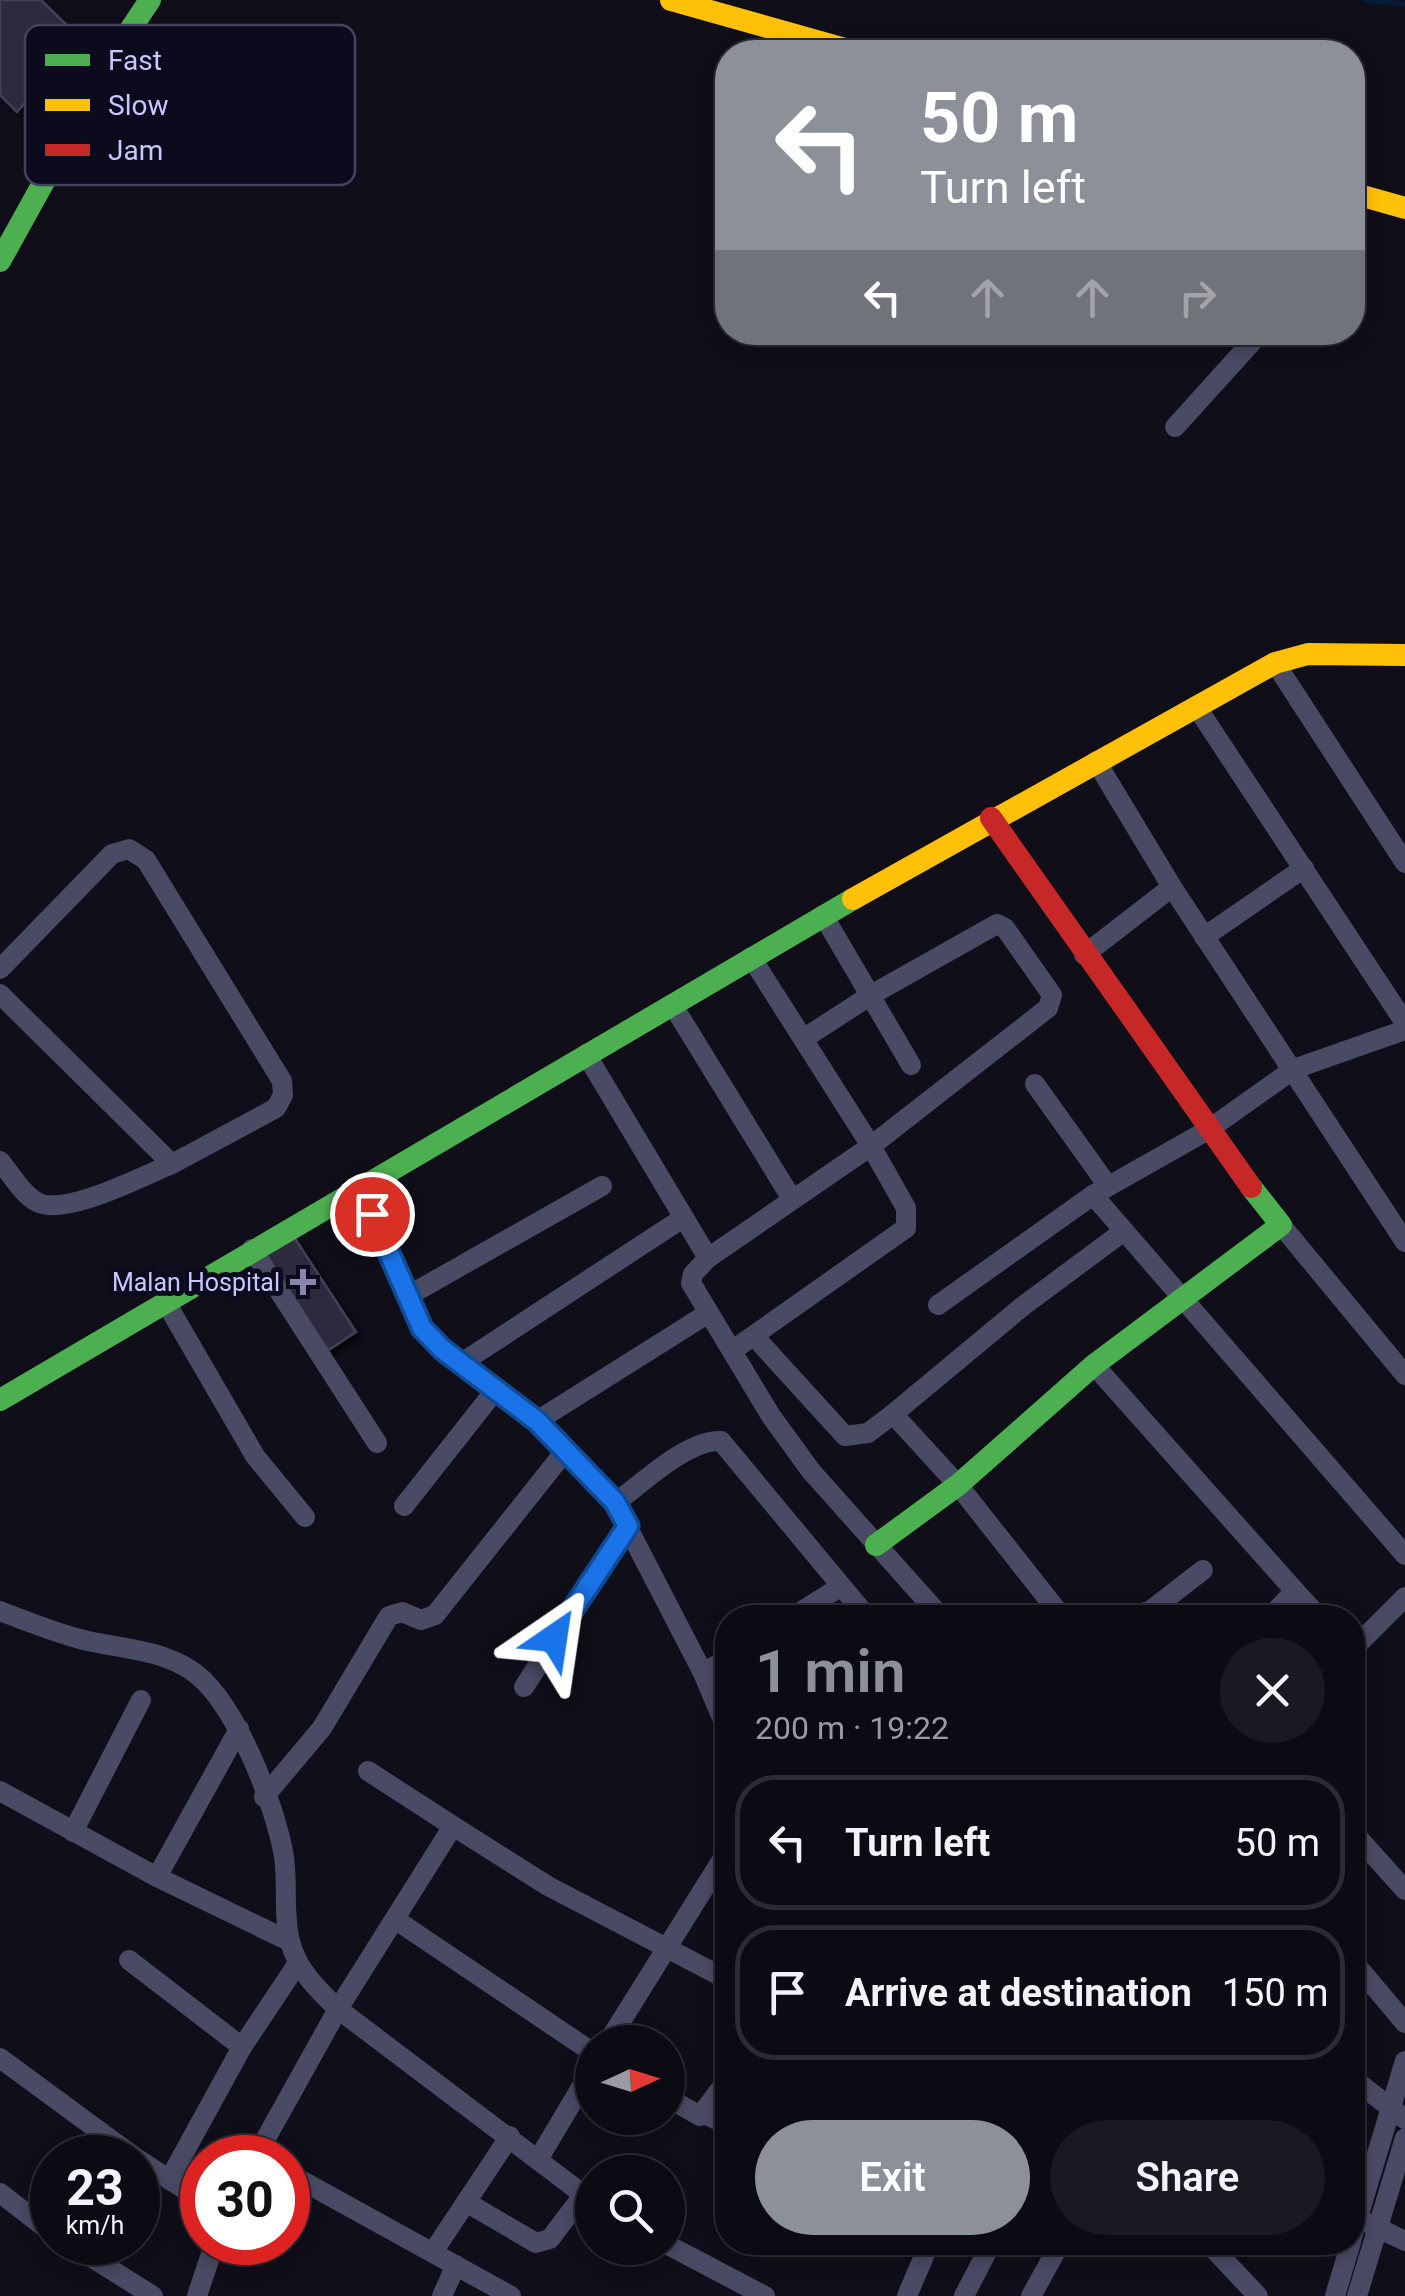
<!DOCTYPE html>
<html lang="en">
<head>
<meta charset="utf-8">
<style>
	:root { --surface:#0c0a13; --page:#1a1821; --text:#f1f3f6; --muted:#9a9aa0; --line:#2c2b33; --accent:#8c9099 }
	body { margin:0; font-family:Roboto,sans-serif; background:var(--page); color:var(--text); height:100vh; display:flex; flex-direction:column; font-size:38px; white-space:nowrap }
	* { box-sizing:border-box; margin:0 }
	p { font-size:32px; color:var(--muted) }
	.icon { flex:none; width:55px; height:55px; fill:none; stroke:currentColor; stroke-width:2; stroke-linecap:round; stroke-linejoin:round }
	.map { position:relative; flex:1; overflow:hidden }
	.details { position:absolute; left:715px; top:1605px; width:650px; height:650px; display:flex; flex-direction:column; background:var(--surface); border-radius:40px; box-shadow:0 5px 15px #0003,0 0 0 2px var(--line) }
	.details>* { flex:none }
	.hud { position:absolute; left:715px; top:40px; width:650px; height:305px; border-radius:40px; box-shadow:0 5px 15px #0003,0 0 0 2px var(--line); background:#8c9099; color:#fff; overflow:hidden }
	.needle { width:65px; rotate:86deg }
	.fabs { position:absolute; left:575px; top:2025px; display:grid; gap:20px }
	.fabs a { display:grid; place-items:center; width:110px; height:110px; border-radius:50%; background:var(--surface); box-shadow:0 5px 15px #0003,0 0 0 2px var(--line); font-size:50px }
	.speed { position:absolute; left:30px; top:2135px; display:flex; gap:20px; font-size:50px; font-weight:700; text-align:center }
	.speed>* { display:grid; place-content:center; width:130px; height:130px; border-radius:50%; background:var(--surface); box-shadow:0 5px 15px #0003,0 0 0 2px var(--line); line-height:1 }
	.speed small { font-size:25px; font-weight:400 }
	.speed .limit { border:15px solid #d22; background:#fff; color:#111 }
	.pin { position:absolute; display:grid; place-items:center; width:85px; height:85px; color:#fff; margin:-42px; border:5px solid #fff; border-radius:50%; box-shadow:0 2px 10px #0007 }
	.me { position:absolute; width:110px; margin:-55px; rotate:32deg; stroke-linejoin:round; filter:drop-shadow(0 0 8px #0008) }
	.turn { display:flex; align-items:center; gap:35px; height:210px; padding:0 40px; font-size:45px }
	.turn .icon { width:130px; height:130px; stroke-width:2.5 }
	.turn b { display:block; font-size:70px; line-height:85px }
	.lanes { display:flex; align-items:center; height:95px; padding:0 40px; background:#0003; justify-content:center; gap:50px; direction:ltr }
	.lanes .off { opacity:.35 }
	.round { display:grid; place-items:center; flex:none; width:105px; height:105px; border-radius:52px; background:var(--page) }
	.summary { display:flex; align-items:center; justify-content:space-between; height:170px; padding:0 40px }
	h1 { font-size:60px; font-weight:600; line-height:75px; color:var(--accent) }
	.button { display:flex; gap:20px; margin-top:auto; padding:20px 40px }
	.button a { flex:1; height:115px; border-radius:60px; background:var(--accent); color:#fff; font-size:40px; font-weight:600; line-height:115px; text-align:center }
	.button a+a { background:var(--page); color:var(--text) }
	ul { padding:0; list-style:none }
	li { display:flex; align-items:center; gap:30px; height:135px; margin:0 20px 15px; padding:0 20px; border:5px solid var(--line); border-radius:40px }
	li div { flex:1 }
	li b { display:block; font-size:38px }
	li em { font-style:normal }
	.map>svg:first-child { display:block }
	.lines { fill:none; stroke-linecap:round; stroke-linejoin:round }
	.stream { stroke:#071c38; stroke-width:5 }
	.building { fill:#2d2b3d; stroke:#424058; stroke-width:2.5; filter:url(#shadow) }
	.street { stroke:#494a63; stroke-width:20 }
	.fast { stroke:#4caf50; stroke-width:22 }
	.slow { stroke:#ffc107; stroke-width:22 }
	.jam { stroke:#c62828; stroke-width:22 }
	.route-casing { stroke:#114b97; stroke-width:25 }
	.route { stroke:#1a73e8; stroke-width:18 }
	.poi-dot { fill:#8886ae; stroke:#0c0a1d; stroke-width:4 }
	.labels { text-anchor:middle; stroke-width:10; stroke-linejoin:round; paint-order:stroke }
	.poi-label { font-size:25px; fill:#c9c7ff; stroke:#0c0a1d; text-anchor:end }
	.key { fill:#0c0a1d; stroke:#454361; stroke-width:2.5 }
	.key-label { font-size:28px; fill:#c9c7ff }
</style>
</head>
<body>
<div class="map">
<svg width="1405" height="2296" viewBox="0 0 1405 2296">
	<defs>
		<filter id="shadow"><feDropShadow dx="5.5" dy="5.5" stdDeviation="2.5" flood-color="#0009"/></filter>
	</defs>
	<rect width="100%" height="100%" fill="#100e19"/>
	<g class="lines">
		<!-- stream -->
		<path class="stream" d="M1364,0L1405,4"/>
	</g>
	<!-- building -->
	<g class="building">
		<path d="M0,0H41L80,38L17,112L0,95Z"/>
		<path d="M290,1231L356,1332L324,1353L259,1252Z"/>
	</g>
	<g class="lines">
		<!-- street -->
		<g class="street">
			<path d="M1175,427L1261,332"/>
			<path d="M1275,663L1405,863"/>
			<path d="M1196,706L1405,1023"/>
			<path d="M1096,761L1172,887L1405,1242"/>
			<path d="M823,915L911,1065"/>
			<path d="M1204,937L1304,868"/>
			<path d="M1084,955L1172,887"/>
			<path d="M751,957L871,1146L1048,1008L1052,995L1005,928L997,924L871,995L803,1039"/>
			<path d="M0,969L112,854L129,849L146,860L282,1081L283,1095L276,1108L172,1164L0,994"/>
			<path d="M672,1004L792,1199"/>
			<path d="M586,1054L708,1258"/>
			<path d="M1035,1084L1108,1186"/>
			<path d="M0,1161C11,1174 22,1194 37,1202C65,1217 142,1176 172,1164"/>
			<path d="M360,1186L422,1328L442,1349L537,1421L615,1503L703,1673L728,1732"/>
			<path d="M1093,1195L1405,1555"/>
			<path d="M1281,1225L1405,1375"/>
			<path d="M252,1249L377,1443"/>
			<path d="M406,1297L602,1186"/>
			<path d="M165,1301L255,1456L305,1517"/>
			<path d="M938,1305L1093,1195L1208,1130L1294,1069L1405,1030"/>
			<path d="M754,1336L845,1436L868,1433L893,1414L958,1485L1063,1618"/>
			<path d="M733,1350L906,1228V1208L871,1146L708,1258L693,1274L691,1283L771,1416L811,1471L942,1618"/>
			<path d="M463,1362L683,1218"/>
			<path d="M1094,1365L1295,1591L1269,1618"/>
			<path d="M893,1414L1023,1306L1124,1231"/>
			<path d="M537,1421L707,1314"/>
			<path d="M615,1503C643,1483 686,1440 721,1441L868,1618"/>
			<path d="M404,1506L497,1388"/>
			<path d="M1295,1591L1320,1618"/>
			<path d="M0,1611C26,1621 53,1632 80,1639C118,1649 155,1648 189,1669C234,1696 276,1807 284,1857C288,1885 283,1915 290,1941C297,1970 318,1990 338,2009L592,2201"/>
			<path d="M791,1618L840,1587"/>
			<path d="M1122,1618L1150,1611L1203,1570"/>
			<path d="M1352,1650L1405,1597"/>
			<path d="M703,1673L728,1658"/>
			<path d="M524,1687L628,1526"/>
			<path d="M0,1791L157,1877L289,1941"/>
			<path d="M264,1797L322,1728L389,1616L402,1612L421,1620L435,1615L566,1450"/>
			<path d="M453,1826L548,1886L728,1980"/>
			<path d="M1352,1831L1405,1890"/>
			<path d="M73,1832L141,1700"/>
			<path d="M157,1877L239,1729"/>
			<path d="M396,1920L592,2052"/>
			<path d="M129,1960L242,2047L298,1963"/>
			<path d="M1352,1960L1405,2023"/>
			<path d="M608,2042L728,1850"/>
			<path d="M0,2058L136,2158"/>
			<path d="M1352,2078L1405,2119"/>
			<path d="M668,2098L700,2116L728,2079"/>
			<path d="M705,2114L728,2126"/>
			<path d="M255,2158L338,2009L453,1826L368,1771"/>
			<path d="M539,2158L592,2069"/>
			<path d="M138,2159L202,2201"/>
			<path d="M288,2173L511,2296"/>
			<path d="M169,2180L242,2047"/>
			<path d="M0,2193L52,2233"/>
			<path d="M466,2202L536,2243L550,2239L584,2194"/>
			<path d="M1368,2223L1405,2241"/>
			<path d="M1352,2237L1405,2061"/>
			<path d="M67,2242L153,2296"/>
			<path d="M1207,2242L1258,2296"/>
			<path d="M668,2245L765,2296"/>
			<path d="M433,2252L510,2136"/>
			<path d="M197,2296L215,2242"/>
			<path d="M442,2296L456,2265"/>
			<path d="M907,2296L930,2242"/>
			<path d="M964,2296L992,2242"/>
			<path d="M1031,2296L1061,2242"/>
			<path d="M1335,2296L1351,2242"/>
			<path d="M1357,2296L1405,2138"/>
		</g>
		<!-- fast -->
		<g class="fast">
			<path d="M0,261L118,48L150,0"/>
			<path d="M0,1400L853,899"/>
			<path d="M876,1545L958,1485L1094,1365L1281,1225L1251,1187"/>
		</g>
		<!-- slow -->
		<g class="slow">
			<path d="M671,0L856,52"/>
			<path d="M1352,193L1405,208"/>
			<path d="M853,899L1275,663L1308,654L1405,655"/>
		</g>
		<!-- jam -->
		<path class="jam" d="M991,818L1251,1187"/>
	</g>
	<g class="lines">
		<!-- route casing -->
		<g class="route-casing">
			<path id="route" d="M372,1214L422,1328L442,1349L537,1421L615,1502L628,1526L554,1638"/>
		</g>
		<!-- route -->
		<use href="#route" class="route"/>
	</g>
	<!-- markers -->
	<path class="poi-dot" d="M298 1267h10v10h10v10h-10v10h-10v-10h-10v-10h10z"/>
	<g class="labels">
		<!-- poi labels -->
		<g class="poi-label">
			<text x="280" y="1291">Malan Hospital</text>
		</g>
	</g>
	<!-- legend -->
	<rect x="25" y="25" width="330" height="160" rx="15" class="key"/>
	<rect x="45" y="54" width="45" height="12" fill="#4caf50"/>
	<rect x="45" y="99" width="45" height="12" fill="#ffc107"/>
	<rect x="45" y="144" width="45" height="12" fill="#c62828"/>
	<g class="key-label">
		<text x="108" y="70">Fast</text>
		<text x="108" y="115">Slow</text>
		<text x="108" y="160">Jam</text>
	</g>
</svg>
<div class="fabs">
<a><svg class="needle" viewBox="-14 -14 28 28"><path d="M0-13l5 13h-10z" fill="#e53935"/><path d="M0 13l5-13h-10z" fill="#9a9aa0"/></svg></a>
<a><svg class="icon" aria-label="search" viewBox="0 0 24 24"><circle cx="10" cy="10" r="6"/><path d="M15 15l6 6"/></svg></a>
</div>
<div class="speed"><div>23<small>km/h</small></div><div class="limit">30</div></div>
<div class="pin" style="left:372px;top:1214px;background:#d93025"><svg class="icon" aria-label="arrive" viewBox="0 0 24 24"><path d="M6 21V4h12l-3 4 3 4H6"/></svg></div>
<svg class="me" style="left:554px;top:1638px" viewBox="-20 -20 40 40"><path d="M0-17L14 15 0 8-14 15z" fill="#1a73e8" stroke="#fff" stroke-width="4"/></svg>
<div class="hud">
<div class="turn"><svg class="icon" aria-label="left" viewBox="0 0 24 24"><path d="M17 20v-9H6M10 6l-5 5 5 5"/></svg><div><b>50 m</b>Turn left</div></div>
<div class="lanes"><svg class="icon" aria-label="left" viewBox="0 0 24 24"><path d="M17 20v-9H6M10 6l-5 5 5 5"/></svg><svg class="icon off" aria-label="ahead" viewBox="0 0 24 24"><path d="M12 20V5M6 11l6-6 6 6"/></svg><svg class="icon off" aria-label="ahead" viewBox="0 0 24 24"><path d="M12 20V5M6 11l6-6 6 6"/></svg><svg class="icon off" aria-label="right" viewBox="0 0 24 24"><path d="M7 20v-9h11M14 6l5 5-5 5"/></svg></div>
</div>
<section class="details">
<div class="summary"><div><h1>1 min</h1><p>200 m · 19:22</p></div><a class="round"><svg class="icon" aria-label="close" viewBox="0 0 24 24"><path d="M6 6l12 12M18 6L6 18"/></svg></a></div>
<ul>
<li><svg class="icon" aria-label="left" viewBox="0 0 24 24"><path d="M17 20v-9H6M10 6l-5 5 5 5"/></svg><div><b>Turn left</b></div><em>50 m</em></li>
<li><svg class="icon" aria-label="arrive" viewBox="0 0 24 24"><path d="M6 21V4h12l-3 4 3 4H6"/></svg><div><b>Arrive at destination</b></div><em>150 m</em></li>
</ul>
<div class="button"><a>Exit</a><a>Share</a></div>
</section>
</div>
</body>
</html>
